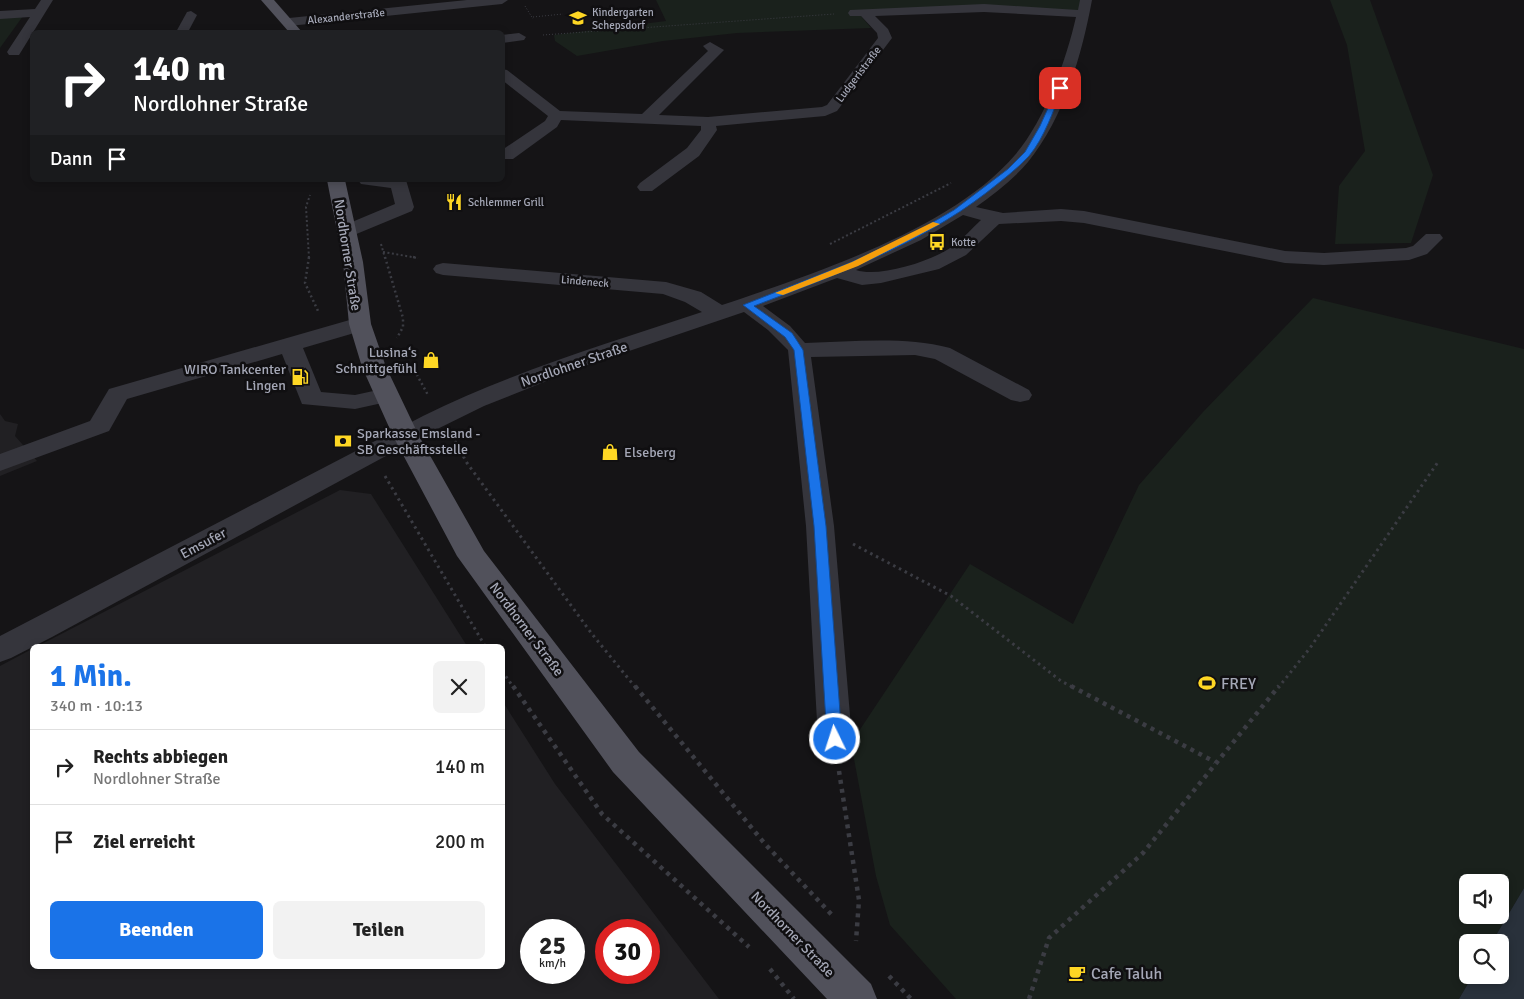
<!DOCTYPE html>
<html lang="de">
<head>
<meta charset="utf-8">
<style>
	:root { --surface:#fff; --page:#f2f2f2; --text:#222; --muted:#767676; --line:#e0e0e0; --accent:#1a73e8 }
	body { margin:0; font-family:Signika,sans-serif; background:var(--page); color:var(--text); height:100vh; display:flex; flex-direction:column; font-size:19px; white-space:nowrap }
	* { box-sizing:border-box; margin:0 }
	p { font-size:16px; color:var(--muted) }
	.icon { flex:none; width:28px; height:28px; fill:none; stroke:currentColor; stroke-width:2; stroke-linecap:round; stroke-linejoin:round }
	.map { position:relative; flex:1; overflow:hidden }
	.side { position:absolute; left:30px; top:644px; width:475px; height:325px; display:flex; flex-direction:column; background:var(--surface); border-radius:8px; box-shadow:0 2px 8px #0003 }
	.side>* { flex:none }
	.guide { position:absolute; left:30px; top:30px; width:475px; height:152px; border-radius:8px; box-shadow:0 2px 8px #0003; background:#202124; color:#fff; overflow:hidden }
	.fabs { position:absolute; left:1459px; top:874px; display:grid; gap:10px }
	.fabs a { display:grid; place-items:center; width:50px; height:50px; border-radius:8px; background:var(--surface); box-shadow:0 2px 8px #0003; font-size:25px }
	.speed { position:absolute; left:520px; top:919px; display:flex; gap:10px; font-size:25px; font-weight:700; text-align:center }
	.speed>* { display:grid; place-content:center; width:65px; height:65px; border-radius:50%; background:var(--surface); box-shadow:0 2px 8px #0003; line-height:1 }
	.speed small { font-size:12px; font-weight:400 }
	.speed .limit { border:8px solid #d22; background:#fff; color:#111 }
	.pin { position:absolute; display:grid; place-items:center; width:42px; height:42px; color:#fff; margin:-21px; border-radius:10px; box-shadow:0 2px 8px #0006 }
	.me { position:absolute; width:55px; margin:-28px; rotate:356deg; stroke-linejoin:round; filter:drop-shadow(0 0 4px #0008) }
	.turn { display:flex; align-items:center; gap:18px; height:105px; padding:0 20px; font-size:22px }
	.turn .icon { width:65px; height:65px; stroke-width:2.5 }
	.turn b { display:block; font-size:35px; line-height:42px }
	.then { display:flex; align-items:center; height:48px; padding:0 20px; background:#0003; gap:10px; font-size:19px }
	.round { display:grid; place-items:center; flex:none; width:52px; height:52px; border-radius:8px; background:var(--page) }
	.summary { display:flex; align-items:center; justify-content:space-between; height:85px; padding:0 20px }
	h1 { font-size:30px; font-weight:800; line-height:38px; color:var(--accent) }
	.action { display:flex; gap:10px; margin-top:auto; padding:10px 20px }
	.action a { flex:1; height:58px; border-radius:8px; background:var(--accent); color:#fff; font-size:20px; font-weight:800; line-height:58px; text-align:center }
	.action a+a { background:var(--page); color:var(--text) }
	ul { padding:0; list-style:none }
	li { display:flex; align-items:center; gap:15px; height:75px; padding:0 20px; border-top:1px solid var(--line) }
	li div { flex:1 }
	li b { display:block; font-size:19px }
	li em { font-style:normal }
	.map>svg:first-child { display:block }
	.built { fill:#212023; fill-rule:evenodd }
	.green { fill:#1a211c; fill-rule:evenodd }
	.water { fill:#29313b }
	.lines { fill:none; stroke-linecap:round; stroke-linejoin:round }
	.path-far4 { stroke:#3b3c43; stroke-width:1; stroke-dasharray:1 2; stroke-linecap:butt }
	.path-far3 { stroke:#3b3c43; stroke-width:2; stroke-dasharray:2 2.5; stroke-linecap:butt }
	.path-far2 { stroke:#3b3c43; stroke-width:2.5; stroke-dasharray:2 3; stroke-linecap:butt }
	.path-far1 { stroke:#3b3c43; stroke-width:3; stroke-dasharray:2.5 4; stroke-linecap:butt }
	.path { stroke:#3b3c43; stroke-width:4.5; stroke-dasharray:4 5; stroke-linecap:butt }
	.minor { fill:#35353c; fill-rule:evenodd }
	.major { fill:#51515b; fill-rule:evenodd }
	.route { fill:#1a73e8; stroke:#114b97 }
	.slow { fill:#f59e0b }
	.labels { text-anchor:middle; stroke-width:5; stroke-linejoin:round; paint-order:stroke }
	.far-poi-label { font-size:11px; fill:#a5a8b7; stroke:#100f11; text-anchor:start }
	.far-street-label { font-size:11px; fill:#a5a8b7; stroke:#100f11 }
	.street-label { font-size:14px; fill:#a5a8b7; stroke:#100f11 }
	.poi-label { font-size:14px; fill:#a5a8b7; stroke:#100f11; text-anchor:end }
	.near-poi-label { font-size:16px; fill:#a5a8b7; stroke:#100f11; text-anchor:start }
</style>
</head>
<body>
<div class="map">
<svg width="1524" height="999" viewBox="0 0 1524 999">
	<rect width="100%" height="100%" fill="#151416"/>
	<!-- built -->
	<g class="built">
		<path d="M0,414L5,421L18,424L15,436L37,461L0,476Z"/>
		<path d="M340,490L371,494L467,646H38Z"/>
		<path d="M32,649V966H502L503,702L555,784L719,999H0V666ZM531,930H574V972H531ZM606,930H649V972H606Z"/>
	</g>
	<!-- green -->
	<g class="green">
		<path d="M656,0H1081L1080,12L991,9L861,16L871,28L737,33L663,41L577,56L555,41L554,35L666,21Z"/>
		<path d="M1330,0H1370L1433,175L1411,243L1335,244L1339,186L1365,151L1347,45Z"/>
		<path d="M23,16L0,48V18Z"/>
		<path d="M1313,298L1524,349V888L1492,942H1468V975H1473L1459,999H956L890,925L876,876L851,743L970,564L1073,624L1139,485L1203,412ZM1468,882H1500V915H1468Z"/>
	</g>
	<!-- water -->
	<path class="water" d="M1524,888V999H1459L1473,975H1500V942H1492Z"/>
	<g class="lines">
		<!-- path-far4 -->
		<g class="path-far4">
			<path d="M525,6L533,19"/>
			<path d="M533,17L563,14"/>
			<path d="M543,35L834,14"/>
		</g>
		<!-- path-far3 -->
		<g class="path-far3">
			<path d="M381,244L385,258"/>
			<path d="M830,244L951,183"/>
			<path d="M383,252L418,258"/>
			<path d="M309,258L306,207L310,195"/>
		</g>
		<!-- path-far2 -->
		<g class="path-far2">
			<path d="M309,257L305,283L318,311"/>
			<path d="M385,257L403,318V327L397,338"/>
			<path d="M413,257L418,258"/>
			<path d="M407,363L417,375L428,395"/>
			<path d="M455,441L458,446"/>
		</g>
		<!-- path-far1 -->
		<g class="path-far1">
			<path d="M457,445L467,463L592,634L636,688"/>
			<path d="M385,476L485,646"/>
			<path d="M853,544L951,596L1061,681L1074,688"/>
			<path d="M502,671L514,688"/>
			<path d="M1278,688L1310,648L1438,462"/>
		</g>
		<!-- path -->
		<g class="path">
			<path d="M513,686L602,814L749,947"/>
			<path d="M635,686L765,844L832,915"/>
			<path d="M1071,686L1215,762"/>
			<path d="M839,771L859,900L856,941"/>
			<path d="M770,969L794,999"/>
			<path d="M889,976L911,999"/>
			<path d="M1029,999L1049,938L1143,853L1279,686"/>
		</g>
		<!-- minor -->
		<g class="minor">
			<path d="M41,0H53L19,55H9L7,52L30,17L0,19V11L35,9Z"/>
			<path d="M467,0H508L502,4L289,26L283,22L289,18Z"/>
			<path d="M1080,0H1092C1082,54 1064,118 1028,162C1013,180 994,194 976,207L1003,213L1061,209L1084,211L1285,251L1324,253L1406,248L1413,246L1426,234H1440L1443,238L1427,254L1409,260L1324,265L1285,263L1084,223L1061,221L999,224L966,255L939,269L881,283L862,285L837,278L763,306L790,326L805,343C853,342 903,336 950,348L1029,390L1032,395L1029,400L1020,402L1011,400L935,359L915,355L811,357L834,526L852,739L847,749L835,753L823,749L818,739L806,526L788,350L768,330L744,312L582,367L484,406L419,438L52,637L11,658L0,662V636L423,416C512,372 608,343 702,312L685,302L663,294L443,275L436,273L433,269L436,265L443,263L666,282L701,292L722,305C813,274 952,229 1015,155C1045,120 1066,61 1076,17L984,12L875,16L888,29L892,38L837,111L825,116L716,126L717,130L699,156L652,191H640L637,187L640,183L687,148L701,130V126L561,120L557,127L513,159H502V150L545,121L548,116L502,80V69L507,70L560,111L642,114L708,51L703,46L710,42L724,50L659,115L708,117L822,107L827,105L878,38L877,33L861,16H850L848,13L850,10L984,4L1078,10ZM963,215L981,220C972,228 963,239 953,246C933,261 879,278 856,270L921,240Z"/>
			<path d="M191,11L197,15L188,32H176L187,12Z"/>
			<path d="M519,33L526,37L524,40L502,43V35Z"/>
			<path d="M358,180H406L414,207L412,211L354,235H340L337,231L340,227L395,204L391,188L361,184Z"/>
			<path d="M360,317L368,319L371,324L368,329L303,348L321,392L355,395L387,388L396,390L399,395L396,400L355,409L302,404L282,354L127,399L109,431L0,471V454L90,421L109,389Z"/>
		</g>
		<!-- major -->
		<g class="major">
			<path d="M261,0H274L302,32H289Z"/>
			<path d="M327,180H345L363,262L371,324L386,367L419,436L484,551L639,752L871,984L877,999H827L613,772L457,556L393,436L362,367L349,324L343,262Z"/>
		</g>
	</g>
	<!-- route -->
	<path class="route" d="M1060,86L1063,88C1053,110 1045,137 1029,156C1016,170 1001,181 986,193C917,246 835,275 754,306L792,333L803,350L826,526L842,739L840,743H830L827,739L814,526L794,350L785,337L743,305L852,262L916,232L954,210L1008,169L1025,152L1040,126L1057,88Z"/>
	<!-- slow -->
	<path class="slow" d="M933,222L940,224L858,266L783,295L775,293L852,262Z"/>
	<!-- icons -->
	<defs>
		<g id="school-bare" transform="scale(1.35)"><path d="M0-5L7-2L0 1L-7-2ZM-4 1L0 2.5L4 1V4Q0 6-4 4Z" fill="#fed724" stroke="#100f11" stroke-width="2.5" paint-order="stroke"/></g>
		<g id="restaurant-bare" transform="scale(1.35)"><path d="M-5-6h1v4h1v-4h1v4h1v-4h1v5L-1.5 .5V6h-2V.5L-5-1ZM5-6V6H3V1.5H1.5Q1.5-4 5-6Z" fill="#fed724" stroke="#100f11" stroke-width="2.5" paint-order="stroke"/></g>
		<g id="bus-bare" transform="scale(1.35)"><path d="M-5-6H5V4H4V6H2V4H-2V6H-4V4H-5ZM-3.5-4V0h7V-4ZM-3.5 1.2v1.5H-2V1.2ZM2 1.2v1.5H3.5V1.2Z" fill="#fed724" stroke="#100f11" stroke-width="2.5" paint-order="stroke"/></g>
		<g id="shop-bare" transform="scale(1.35)"><path d="M-5-2.5h2.3a2.7 3.5 0 0 1 5.4 0H5L5.5 6h-11ZM-1.5-2.5h3a1.5 2.3 0 0 0-3 0Z" fill="#fed724" stroke="#100f11" stroke-width="2.5" paint-order="stroke"/></g>
		<g id="fuel-bare" transform="scale(1.35)"><path d="M-5.5-6h7V0h2V4h1.3V-2.5L3-4.5l.8-.8L6-3V5H2.5V1h-1V6h-7ZM-4.2-4.7v3.2H.2V-4.7Z" fill="#fed724" stroke="#100f11" stroke-width="2.5" paint-order="stroke"/></g>
		<g id="bank-bare" transform="scale(1.35)"><path d="M-6-4H6V4H-6ZM0-2.3a2.3 2.3 0 1 0 0 4.6a2.3 2.3 0 1 0 0-4.6Z" fill="#fed724" stroke="#100f11" stroke-width="2.5" paint-order="stroke"/></g>
		<g id="stadium-bare" transform="scale(1.35)"><path d="M0-5a6.5 5 0 1 0 0 10a6.5 5 0 1 0 0-10ZM-3.5-1.8h7v3.6h-7Z" fill="#fed724" stroke="#100f11" stroke-width="2.5" paint-order="stroke"/></g>
		<g id="cafe-bare" transform="scale(1.35)"><path d="M-5.5-4.5H6V0H3Q3 3.5 0 3.5H-2.5Q-5.5 3.5-5.5 0ZM3-3.2v2h1.7v-2ZM-6 4.5H4V6H-6Z" fill="#fed724" stroke="#100f11" stroke-width="2.5" paint-order="stroke"/></g>
	</defs>
	<g fill-rule="evenodd">
		<use href="#school-bare" x="578" y="18"/>
		<use href="#restaurant-bare" x="454" y="202"/>
		<use href="#bus-bare" x="937" y="242"/>
		<use href="#shop-bare" x="431" y="360"/>
		<use href="#fuel-bare" x="300" y="377"/>
		<use href="#bank-bare" x="343" y="441"/>
		<use href="#shop-bare" x="610" y="452"/>
		<use href="#stadium-bare" x="1207" y="683"/>
		<use href="#cafe-bare" x="1077" y="973"/>
	</g>
	<g class="labels">
		<!-- far-poi labels -->
		<g class="far-poi-label">
			<text x="592" y="16">Kindergarten<tspan x="592" dy="13">Schepsdorf</tspan></text>
			<text x="468" y="206">Schlemmer Grill</text>
			<text x="951" y="246">Kotte</text>
		</g>
		<!-- far-street labels -->
		<g class="far-street-label">
			<text transform="translate(346 16) rotate(-6)" y="4">Alexanderstraße</text>
			<text transform="translate(858 74) rotate(-53)" y="4">Ludgeristraße</text>
			<text transform="translate(585 281) rotate(5)" y="4">Lindeneck</text>
		</g>
		<!-- street labels -->
		<g class="street-label">
			<text transform="translate(348 255) rotate(81)" y="5">Nordhorner Straße</text>
			<text transform="translate(574 364) rotate(-19)" y="5">Nordlohner Straße</text>
			<text transform="translate(203 543) rotate(-28)" y="5">Emsufer</text>
			<text transform="translate(527 629) rotate(53)" y="5">Nordhorner Straße</text>
			<text transform="translate(793 934) rotate(46)" y="5">Nordhorner Straße</text>
		</g>
		<!-- poi labels -->
		<g class="poi-label">
			<text x="417" y="357">Lusina‘s<tspan x="417" dy="16">Schnittgefühl</tspan></text>
			<text x="286" y="374">WIRO Tankcenter<tspan x="286" dy="16">Lingen</tspan></text>
			<text x="357" y="438" text-anchor="start">Sparkasse Emsland -<tspan x="357" dy="16">SB Geschäftsstelle</tspan></text>
			<text x="624" y="457" text-anchor="start">Elseberg</text>
		</g>
		<!-- near-poi labels -->
		<g class="near-poi-label">
			<text x="1221" y="689">FREY</text>
			<text x="1091" y="979">Cafe Taluh</text>
		</g>
	</g>
</svg>
<div class="fabs">
<a><svg class="icon" aria-label="sound" viewBox="0 0 24 24"><path d="M4 9h4l5-4v14l-5-4H4zM17 9q2 3 0 6"/></svg></a>
<a><svg class="icon" aria-label="search" viewBox="0 0 24 24"><circle cx="10" cy="10" r="6"/><path d="M15 15l6 6"/></svg></a>
</div>
<div class="speed"><div>25<small>km/h</small></div><div class="limit">30</div></div>
<div class="pin" style="left:1060px;top:88px;background:#d93025"><svg class="icon" aria-label="arrive" viewBox="0 0 24 24"><path d="M6 21V4h12l-3 4 3 4H6"/></svg></div>
<svg class="me" style="left:835px;top:739px" viewBox="-20 -20 40 40"><circle r="17" fill="#1a73e8" stroke="#fff" stroke-width="3"/><path d="M0-11L8 9 0 5-8 9z" fill="#fff"/></svg>
<div class="guide">
<div class="turn"><svg class="icon" aria-label="right" viewBox="0 0 24 24"><path d="M7 20v-9h11M14 6l5 5-5 5"/></svg><div><b>140 m</b>Nordlohner Straße</div></div>
<div class="then">Dann<svg class="icon" aria-label="arrive" viewBox="0 0 24 24"><path d="M6 21V4h12l-3 4 3 4H6"/></svg></div>
</div>
<section class="side">
<div class="summary"><div><h1>1 Min.</h1><p>340 m · 10:13</p></div><a class="round"><svg class="icon" aria-label="close" viewBox="0 0 24 24"><path d="M6 6l12 12M18 6L6 18"/></svg></a></div>
<ul>
<li><svg class="icon" aria-label="right" viewBox="0 0 24 24"><path d="M7 20v-9h11M14 6l5 5-5 5"/></svg><div><b>Rechts abbiegen</b><p>Nordlohner Straße</p></div><em>140 m</em></li>
<li><svg class="icon" aria-label="arrive" viewBox="0 0 24 24"><path d="M6 21V4h12l-3 4 3 4H6"/></svg><div><b>Ziel erreicht</b></div><em>200 m</em></li>
</ul>
<div class="action"><a>Beenden</a><a>Teilen</a></div>
</section>
</div>
</body>
</html>
